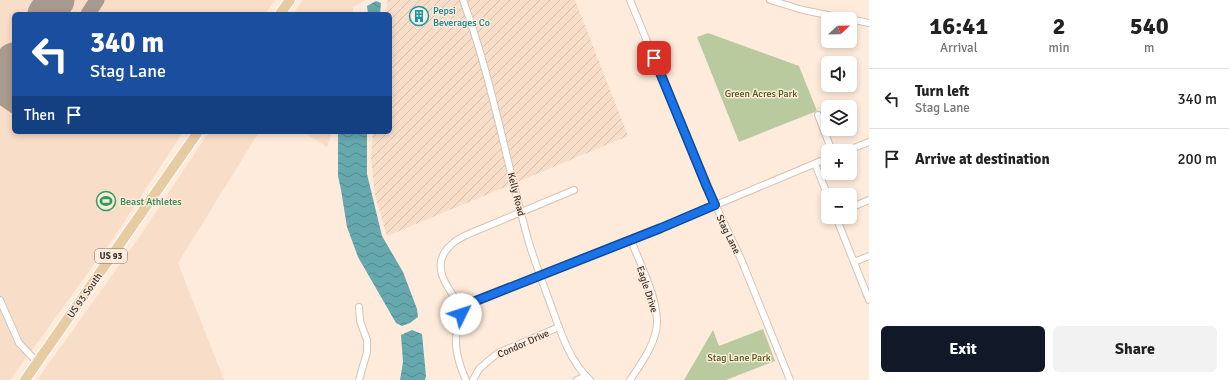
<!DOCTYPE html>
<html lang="en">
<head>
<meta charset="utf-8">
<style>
	:root { --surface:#fff; --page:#f2f2f2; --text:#222; --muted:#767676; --line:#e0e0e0; --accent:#111827 }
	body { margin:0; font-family:Signika,sans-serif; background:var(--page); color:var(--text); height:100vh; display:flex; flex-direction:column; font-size:15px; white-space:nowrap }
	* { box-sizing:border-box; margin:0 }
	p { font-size:13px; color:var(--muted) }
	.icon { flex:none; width:22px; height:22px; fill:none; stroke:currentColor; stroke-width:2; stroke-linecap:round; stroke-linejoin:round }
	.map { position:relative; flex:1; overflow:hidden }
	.panel { display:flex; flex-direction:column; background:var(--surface); width:360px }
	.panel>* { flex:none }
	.banner { position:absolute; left:12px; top:12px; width:380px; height:122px; border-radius:6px; box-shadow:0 2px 6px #0003; background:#1a4fa0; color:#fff; overflow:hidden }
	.needle { width:26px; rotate:68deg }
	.buttons { position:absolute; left:821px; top:12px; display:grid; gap:8px }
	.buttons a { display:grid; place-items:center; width:36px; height:36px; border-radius:6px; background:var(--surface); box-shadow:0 2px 6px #0003; font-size:20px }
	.pin { position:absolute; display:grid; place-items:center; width:34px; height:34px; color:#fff; margin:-17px; border-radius:8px; box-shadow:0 2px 6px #0006 }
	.me { position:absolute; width:44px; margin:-22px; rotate:49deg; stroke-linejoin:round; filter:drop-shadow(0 0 3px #0008) }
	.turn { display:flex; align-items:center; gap:14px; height:84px; padding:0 12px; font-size:18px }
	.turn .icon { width:52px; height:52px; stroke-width:2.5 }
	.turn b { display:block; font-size:28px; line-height:34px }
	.then { display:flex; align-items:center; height:38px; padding:0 12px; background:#0003; gap:8px; font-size:15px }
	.eta { display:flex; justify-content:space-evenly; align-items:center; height:68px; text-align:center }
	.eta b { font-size:24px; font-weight:700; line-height:28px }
	.button { display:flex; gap:8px; margin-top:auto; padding:8px 12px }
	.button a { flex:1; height:46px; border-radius:6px; background:var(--accent); color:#fff; font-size:16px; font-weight:700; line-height:46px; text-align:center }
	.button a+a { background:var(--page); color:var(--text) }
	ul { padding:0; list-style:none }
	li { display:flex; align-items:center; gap:12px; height:60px; padding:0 12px; border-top:1px solid var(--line) }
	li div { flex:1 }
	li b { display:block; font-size:15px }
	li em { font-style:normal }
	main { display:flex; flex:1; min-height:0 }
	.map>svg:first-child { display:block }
	.built { fill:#f8ddc8 }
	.industrial { fill:url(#industrial-furrows) }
	.green { fill:#baca9f }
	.water { fill:url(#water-waves) }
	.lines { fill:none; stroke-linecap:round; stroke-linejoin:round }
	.taxiway { stroke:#a99a8e; stroke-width:15 }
	.runway { stroke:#a99a8e; stroke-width:37 }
	.minor-casing { stroke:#d6c3b3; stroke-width:8 }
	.primary-casing { stroke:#fff; stroke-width:12 }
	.minor { stroke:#fff; stroke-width:6 }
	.primary { stroke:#e7cca3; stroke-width:10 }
	.route-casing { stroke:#114b97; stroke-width:10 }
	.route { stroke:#1a73e8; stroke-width:7 }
	.labels { text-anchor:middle; stroke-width:3; stroke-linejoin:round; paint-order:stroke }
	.shield { fill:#ffebdb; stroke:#776c63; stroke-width:1 }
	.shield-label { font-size:9px; font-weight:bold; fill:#3d352f }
	.culture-label { font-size:10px; fill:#0d838f; stroke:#ffebdb; text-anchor:start }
	.park-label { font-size:10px; fill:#465a12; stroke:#ffebdb }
	.street-label { font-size:10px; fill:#3d352f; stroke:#ffebdb }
	.leisure-label { font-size:10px; fill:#27864d; stroke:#ffebdb; text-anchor:start }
</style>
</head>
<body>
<main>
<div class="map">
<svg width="869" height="380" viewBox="0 0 869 380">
	<defs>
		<pattern id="industrial-furrows" width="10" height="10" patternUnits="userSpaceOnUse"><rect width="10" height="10" fill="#f8ddc8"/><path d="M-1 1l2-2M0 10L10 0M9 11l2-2" fill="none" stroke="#d6beac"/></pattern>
		<pattern id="water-waves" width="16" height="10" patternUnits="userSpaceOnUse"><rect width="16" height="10" fill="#65a8ad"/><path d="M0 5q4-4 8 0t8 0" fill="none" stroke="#548a8d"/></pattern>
	</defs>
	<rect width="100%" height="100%" fill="#ffebdb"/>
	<!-- built -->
	<g class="built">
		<path d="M0,0H275L265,14H14V132H183L115,236L10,380H0Z"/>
		<path d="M303,0H365L353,7V14H293Z"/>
		<path d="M209,132H259L178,263L224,380H37L138,239Z"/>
		<path d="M303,132H332L327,147Z"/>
	</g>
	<!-- industrial -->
	<path class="industrial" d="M388,0H575L628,136L387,236L375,195L371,158L373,132H390V14H386Z"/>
	<!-- green -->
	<g class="green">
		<path d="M708,33L799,66L817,111L739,142L697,37Z"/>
		<path d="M763,329L775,361L726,380H684L713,330L719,346Z"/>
	</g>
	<!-- water -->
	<g class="water">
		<path d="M376,1L381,3L380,14H368L367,6Z"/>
		<path d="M338,132H367V174L382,236L403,272L417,309L418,317L410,323L402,326L396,323L358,257L347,227L341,190L338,176Z"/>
		<path d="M412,330L422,334L426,376L425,380H400L403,362L401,335Z"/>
	</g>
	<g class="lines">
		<!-- taxiway -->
		<g class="taxiway">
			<path d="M88,14L97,0"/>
			<path d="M0,96L14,106"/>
		</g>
		<!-- runway -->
		<g class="runway">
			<path d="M46,14L56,0"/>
			<path d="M0,81L14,61"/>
		</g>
		<!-- minor casing -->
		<g class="minor-casing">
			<g id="minor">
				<path d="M463,0C492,79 506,162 529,243C535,262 542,281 549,300C559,327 568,360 590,380"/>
				<path d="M630,0L707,187L741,259L790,380"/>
				<path d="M770,0L803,10L847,19"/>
				<path d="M850,19L869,23"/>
				<path d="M818,115L832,151"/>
				<path d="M846,151L869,142"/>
				<path d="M815,164L828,196"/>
				<path d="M850,208L869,200"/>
				<path d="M836,217L869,300"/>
				<path d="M854,262L869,256"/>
				<path d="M0,300L19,343L37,362"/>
				<path d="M463,309C449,290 427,265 452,244C457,239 464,236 471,233L574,190"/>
				<path d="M359,380L367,352V340L360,321L359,307"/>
				<path d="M466,380C457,360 452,341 460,320C462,313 462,309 468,304L661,228L828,158"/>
				<path d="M473,380L479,369L488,361L498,353L559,327"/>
				<path d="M577,380L586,376"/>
				<path d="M630,380C640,365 652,349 656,331C662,306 640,264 631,240"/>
			</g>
		</g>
		<!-- primary casing -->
		<g class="primary-casing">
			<g id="primary">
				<path d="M280,14L290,0"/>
				<path d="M25,380L198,132"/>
			</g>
		</g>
		<!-- minor -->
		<use href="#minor" class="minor"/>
		<!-- primary -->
		<use href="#primary" class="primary"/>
	</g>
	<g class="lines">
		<!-- route casing -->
		<g class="route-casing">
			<path id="route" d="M461,314L464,307L468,304L661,228L715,205L707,187L654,58"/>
		</g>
		<!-- route -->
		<use href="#route" class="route"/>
	</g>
	<!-- icons -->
	<defs>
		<g id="building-ring" transform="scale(1)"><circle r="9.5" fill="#ffebdb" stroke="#0f9aa8" stroke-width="1.5"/><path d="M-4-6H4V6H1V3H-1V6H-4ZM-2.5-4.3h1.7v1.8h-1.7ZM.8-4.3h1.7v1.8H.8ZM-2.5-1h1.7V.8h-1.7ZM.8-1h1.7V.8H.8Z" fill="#0f9aa8"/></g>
		<g id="stadium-ring" transform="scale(1)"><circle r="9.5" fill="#ffebdb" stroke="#2e9e5b" stroke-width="1.5"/><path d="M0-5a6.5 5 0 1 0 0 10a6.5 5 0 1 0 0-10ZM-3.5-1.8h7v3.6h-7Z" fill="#2e9e5b"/></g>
	</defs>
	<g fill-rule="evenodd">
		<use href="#building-ring" x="419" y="16"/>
		<use href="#stadium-ring" x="106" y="201"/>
	</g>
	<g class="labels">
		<!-- shield labels -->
		<rect class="shield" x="95" y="249" width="32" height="14" rx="3"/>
		<g class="shield-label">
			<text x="111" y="259">US 93</text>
		</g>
		<!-- culture labels -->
		<g class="culture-label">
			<text x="433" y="14">Pepsi<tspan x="433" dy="12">Beverages Co</tspan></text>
		</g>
		<!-- park labels -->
		<g class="park-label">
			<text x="761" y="97">Green Acres Park</text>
			<text x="739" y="361">Stag Lane Park</text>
		</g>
		<!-- street labels -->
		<g class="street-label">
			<text transform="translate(517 194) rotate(76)" y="4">Kelly Road</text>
			<text transform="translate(729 234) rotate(64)" y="4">Stag Lane</text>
			<text transform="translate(648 289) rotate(72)" y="4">Eagle Drive</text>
			<text transform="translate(84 295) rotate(-55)" y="4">US 93 South</text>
			<text transform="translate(523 343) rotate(-24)" y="4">Condor Drive</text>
		</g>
		<!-- leisure labels -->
		<g class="leisure-label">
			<text x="120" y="205">Beast Athletes</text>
		</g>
	</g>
</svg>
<div class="buttons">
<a><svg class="needle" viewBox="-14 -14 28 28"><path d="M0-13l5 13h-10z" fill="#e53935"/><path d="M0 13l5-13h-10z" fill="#767676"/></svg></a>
<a><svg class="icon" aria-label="sound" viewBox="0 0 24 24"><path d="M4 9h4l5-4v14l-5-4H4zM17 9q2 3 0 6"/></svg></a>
<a><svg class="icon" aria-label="layers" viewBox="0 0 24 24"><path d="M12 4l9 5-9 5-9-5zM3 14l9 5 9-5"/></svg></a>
<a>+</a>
<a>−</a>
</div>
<div class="pin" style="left:654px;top:58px;background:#d93025"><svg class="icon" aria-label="arrive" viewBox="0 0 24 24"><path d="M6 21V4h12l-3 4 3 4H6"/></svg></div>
<svg class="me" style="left:461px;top:314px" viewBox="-20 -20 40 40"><circle r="19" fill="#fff"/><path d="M0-13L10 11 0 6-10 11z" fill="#1a73e8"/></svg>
<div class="banner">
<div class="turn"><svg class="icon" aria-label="left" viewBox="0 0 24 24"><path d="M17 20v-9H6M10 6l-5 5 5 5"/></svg><div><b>340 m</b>Stag Lane</div></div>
<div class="then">Then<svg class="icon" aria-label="arrive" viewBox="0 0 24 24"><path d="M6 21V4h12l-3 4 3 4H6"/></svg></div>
</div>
</div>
<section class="panel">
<div class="eta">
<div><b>16:41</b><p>Arrival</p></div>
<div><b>2</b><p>min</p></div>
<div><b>540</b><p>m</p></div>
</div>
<ul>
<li><svg class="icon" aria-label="left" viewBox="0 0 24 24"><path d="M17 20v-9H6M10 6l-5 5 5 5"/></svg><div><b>Turn left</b><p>Stag Lane</p></div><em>340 m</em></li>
<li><svg class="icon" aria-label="arrive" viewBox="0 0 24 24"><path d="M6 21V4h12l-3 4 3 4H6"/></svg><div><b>Arrive at destination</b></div><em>200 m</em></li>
</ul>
<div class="button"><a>Exit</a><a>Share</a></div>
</section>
</main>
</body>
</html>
